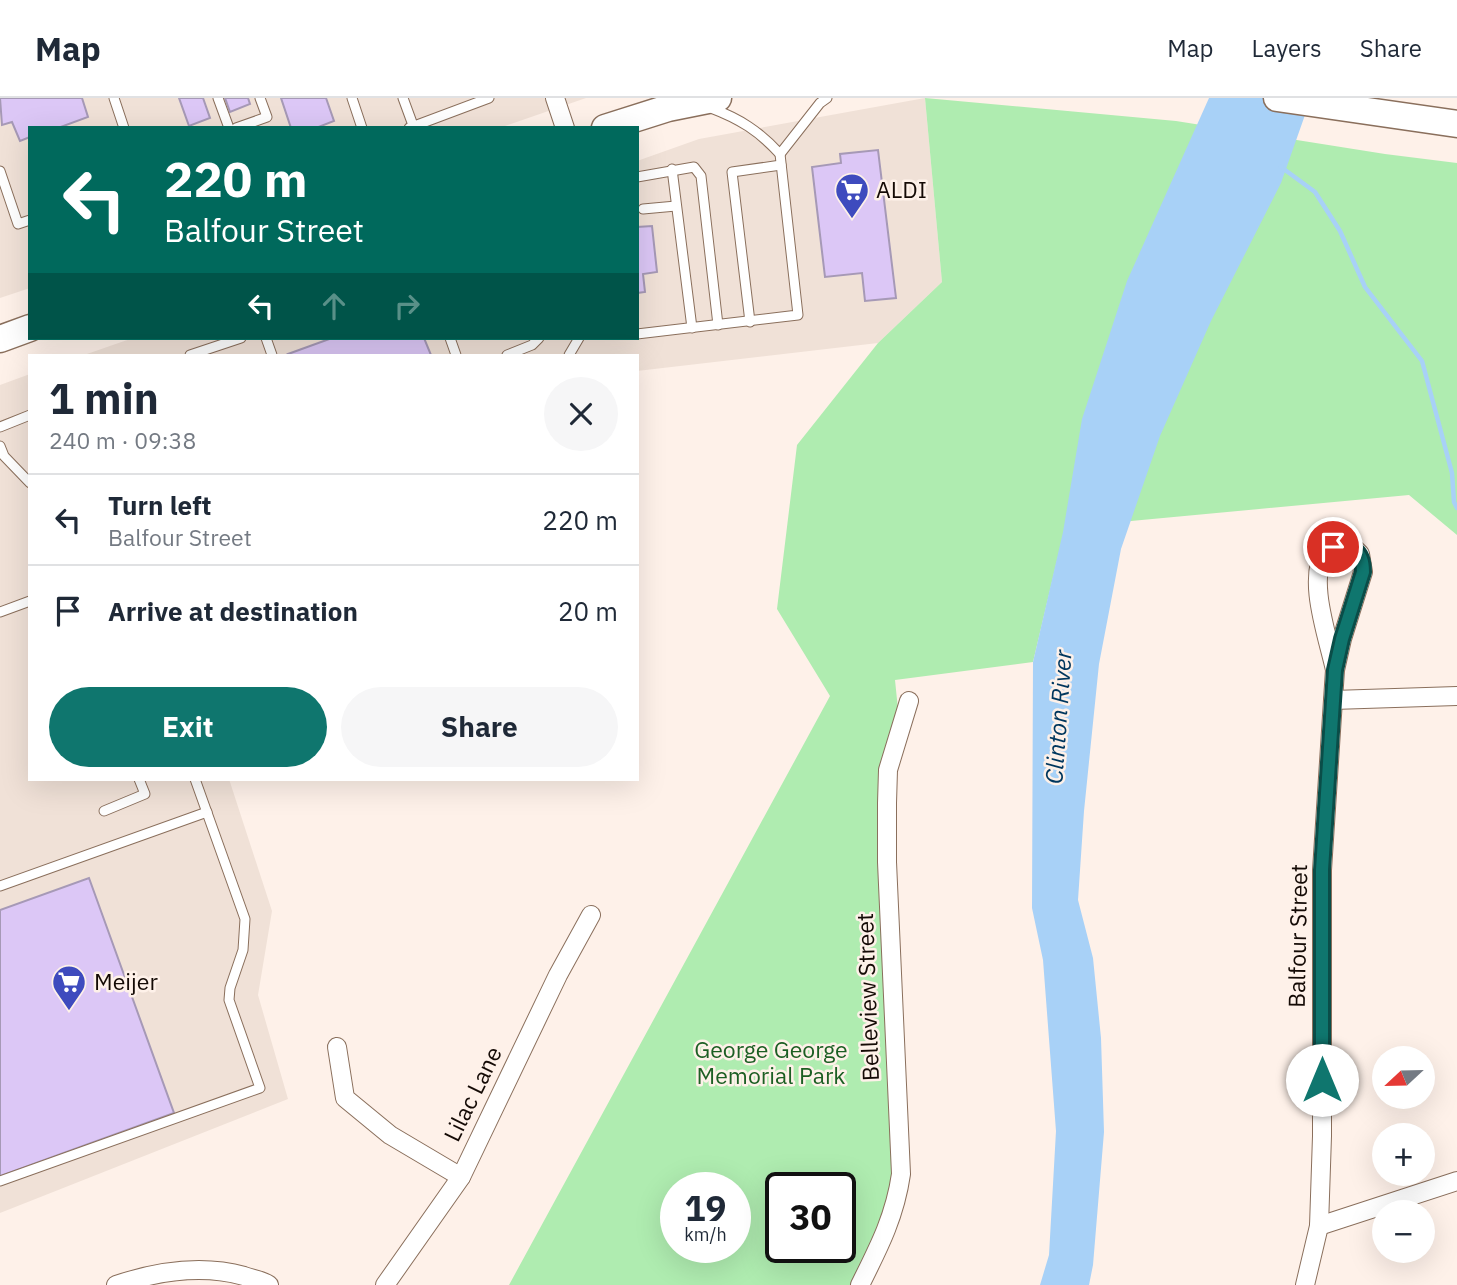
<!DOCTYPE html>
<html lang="en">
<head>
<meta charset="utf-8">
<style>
	:root { --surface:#fff; --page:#f6f6f7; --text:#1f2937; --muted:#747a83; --line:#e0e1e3; --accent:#0f766e }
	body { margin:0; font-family:"IBM Plex Sans",sans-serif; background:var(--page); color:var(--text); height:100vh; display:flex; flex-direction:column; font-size:26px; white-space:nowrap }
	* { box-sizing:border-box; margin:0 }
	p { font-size:23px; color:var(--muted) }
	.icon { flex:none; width:38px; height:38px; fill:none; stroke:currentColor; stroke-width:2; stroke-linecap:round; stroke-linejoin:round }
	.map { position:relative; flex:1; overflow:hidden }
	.side { position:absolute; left:28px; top:256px; width:611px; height:427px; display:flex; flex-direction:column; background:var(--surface); border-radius:0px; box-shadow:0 7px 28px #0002 }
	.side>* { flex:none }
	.banner { position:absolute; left:28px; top:28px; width:611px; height:214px; border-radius:0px; box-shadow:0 7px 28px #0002; background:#00695c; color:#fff; overflow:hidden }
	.needle { width:46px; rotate:248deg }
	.tools { position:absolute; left:1372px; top:948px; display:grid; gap:14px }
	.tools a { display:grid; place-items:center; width:63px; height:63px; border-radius:50%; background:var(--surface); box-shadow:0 7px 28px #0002; font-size:35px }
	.speed { position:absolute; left:660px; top:1074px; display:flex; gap:14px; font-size:35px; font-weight:700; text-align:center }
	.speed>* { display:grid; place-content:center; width:91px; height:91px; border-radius:50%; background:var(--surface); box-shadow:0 7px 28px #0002; line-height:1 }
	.speed small { font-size:18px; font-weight:400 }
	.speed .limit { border:4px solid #111; border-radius:10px; background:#fff; color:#111 }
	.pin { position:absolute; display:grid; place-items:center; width:60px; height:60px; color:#fff; margin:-30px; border:4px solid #fff; border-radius:50%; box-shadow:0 2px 7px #0007 }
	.me { position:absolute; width:77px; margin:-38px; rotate:0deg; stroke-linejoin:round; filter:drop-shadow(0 0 5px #0008) }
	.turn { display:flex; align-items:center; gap:24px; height:147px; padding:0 21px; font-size:32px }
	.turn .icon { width:91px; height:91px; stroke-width:2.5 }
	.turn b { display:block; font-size:49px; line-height:60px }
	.lanes { display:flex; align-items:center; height:66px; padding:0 21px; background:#0003; justify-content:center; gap:35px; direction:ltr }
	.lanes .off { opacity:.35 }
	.round { display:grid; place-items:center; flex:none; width:74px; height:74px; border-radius:37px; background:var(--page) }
	.head { display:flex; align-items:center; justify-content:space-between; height:119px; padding:0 21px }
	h1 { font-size:42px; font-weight:700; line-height:52px }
	.primary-button { display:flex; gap:14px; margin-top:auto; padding:14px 21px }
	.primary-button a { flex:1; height:80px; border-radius:42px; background:var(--accent); color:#fff; font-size:28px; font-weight:700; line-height:80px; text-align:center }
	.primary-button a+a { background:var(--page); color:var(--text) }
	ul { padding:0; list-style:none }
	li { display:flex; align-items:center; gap:21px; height:91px; padding:0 21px; border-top:2px solid var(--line) }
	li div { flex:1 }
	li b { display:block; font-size:26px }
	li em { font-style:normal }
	header { display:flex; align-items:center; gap:42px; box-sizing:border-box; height:98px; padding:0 35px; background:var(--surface); border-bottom:2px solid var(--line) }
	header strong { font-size:33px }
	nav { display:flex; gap:38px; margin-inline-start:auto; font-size:24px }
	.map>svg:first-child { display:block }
	.built { fill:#f0e1d7 }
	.green { fill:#afecb0; fill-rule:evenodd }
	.water { fill:#a8d1f7 }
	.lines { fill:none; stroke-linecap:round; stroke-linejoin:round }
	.stream { stroke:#a8d1f7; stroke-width:4.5 }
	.building { fill:#dcc7f6; stroke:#a699b6; stroke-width:2 }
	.service-casing { stroke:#8a6f5c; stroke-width:11 }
	.minor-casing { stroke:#8a6f5c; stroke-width:20 }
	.primary-casing { stroke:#8a6f5c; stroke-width:29 }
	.service { stroke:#fff; stroke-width:9 }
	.minor { stroke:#fff; stroke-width:18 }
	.primary { stroke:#fff; stroke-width:26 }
	.route-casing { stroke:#0a4d48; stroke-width:18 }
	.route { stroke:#0f766e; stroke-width:12 }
	.labels { text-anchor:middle; stroke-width:5; stroke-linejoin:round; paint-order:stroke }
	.poi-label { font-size:23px; fill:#140a05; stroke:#fef1e9; text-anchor:start }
	.street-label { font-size:23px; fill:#140a05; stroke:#fef1e9 }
	.park-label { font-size:23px; fill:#1c5f23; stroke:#fef1e9 }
	.water-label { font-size:24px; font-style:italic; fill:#00375e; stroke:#fef1e9 }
</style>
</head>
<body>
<header>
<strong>Map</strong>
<nav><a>Map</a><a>Layers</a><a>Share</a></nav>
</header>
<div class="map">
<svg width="1457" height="1187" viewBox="0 0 1457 1187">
	<rect width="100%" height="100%" fill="#fef1e9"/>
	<!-- built -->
	<g class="built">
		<path d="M0,0H586L499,30H30V190L0,200Z"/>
		<path d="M925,0L942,184L878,245L637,273V257H84L133,240H637V63L699,41Z"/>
		<path d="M30,276V681H229L272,813L258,897L288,1001L0,1115V287Z"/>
	</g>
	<!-- green -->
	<path class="green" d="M925,0L1176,23L1385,56L1457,65V437L1409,397L1131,423L1064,433L1033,564L895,582L900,631L888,672L901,1076L860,1187H509L830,598L777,511L797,347L878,245L942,184ZM676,1090H735V1150H676ZM780,1090H840V1150H780Z"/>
	<!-- water -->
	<path class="water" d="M1209,0H1311L1281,85L1211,223L1160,338L1121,451L1099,566L1084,713L1078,802L1093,860L1101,940L1104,1034L1093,1167L1089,1187H1040L1049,1157L1056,1033L1043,862L1032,810L1033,564L1063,434L1082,321L1127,183Z"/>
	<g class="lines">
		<!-- stream -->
		<path class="stream" d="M1281,69L1315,94L1340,133L1365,189L1422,263L1452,375L1454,404L1457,410"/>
	</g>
	<!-- building -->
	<g class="building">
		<path d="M0,0H82L88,19L58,30H30V39L20,43L12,24L2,27Z"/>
		<path d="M179,0H203L210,20L189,28Z"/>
		<path d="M225,0H248L250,6L230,14Z"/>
		<path d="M281,0H326L334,23L316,30H291Z"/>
		<path d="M878,52L896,200L865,203L862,175L825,179L812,69L841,65L840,56Z"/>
		<path d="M652,128L657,174L643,176L645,194L637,195V129Z"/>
		<path d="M332,240H424L431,257H289L288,256Z"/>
		<path d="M89,780L174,1015L0,1078V812Z"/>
	</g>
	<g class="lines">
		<!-- service casing -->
		<g class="service-casing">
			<g id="service">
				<path d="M114,0L124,30"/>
				<path d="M218,0L229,30"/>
				<path d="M352,0L362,30"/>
				<path d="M403,0L414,30"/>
				<path d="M711,10C740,21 759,33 780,56L820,5L827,0"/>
				<path d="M236,30L267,19L260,0"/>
				<path d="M409,30L489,0"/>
				<path d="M672,71L692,230"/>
				<path d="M0,73L18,126L30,122"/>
				<path d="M637,79L694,69L701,78L718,227"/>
				<path d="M643,111L676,108"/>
				<path d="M750,224L732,74L781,67"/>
				<path d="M637,236L798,217L780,56"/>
				<path d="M266,240L272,257"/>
				<path d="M450,240L456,257"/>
				<path d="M190,257L241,240"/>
				<path d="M507,257L532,247L539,240"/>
				<path d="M569,257L579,240"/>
				<path d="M0,329L30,317"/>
				<path d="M0,348L4,358L30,385"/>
				<path d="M0,514L30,503"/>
				<path d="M104,713L145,696L139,681"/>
				<path d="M0,788L207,714"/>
				<path d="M0,1083L260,990L229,902L230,890L243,852L245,821L195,681"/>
			</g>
		</g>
		<!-- minor casing -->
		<g class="minor-casing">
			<g id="minor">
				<path d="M555,0L565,30"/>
				<path d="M1333,602L1457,598"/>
				<path d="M337,949L345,1000L390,1037L461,1079"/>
				<path d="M1319,1128L1457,1083"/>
				<path d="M116,1187C158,1173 201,1166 244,1178C252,1181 262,1182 269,1187"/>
				<path d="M385,1187L461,1079L558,877L591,817"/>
				<path d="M860,1187C879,1149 895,1118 901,1076L887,764V705L888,672L909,603"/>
				<path d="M1305,1187L1319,1128L1322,1038V772L1333,602L1335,572L1342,541L1363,474L1360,456L1355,451L1346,448L1326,451C1306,480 1328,539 1335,572"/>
			</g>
		</g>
		<!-- primary casing -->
		<g class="primary-casing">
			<g id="primary">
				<path d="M1277,0L1457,26"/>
				<path d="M605,30L668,10L718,0"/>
				<path d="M0,241L30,230"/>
			</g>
		</g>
		<!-- service -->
		<use href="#service" class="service"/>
		<!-- minor -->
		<use href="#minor" class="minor"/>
		<!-- primary -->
		<use href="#primary" class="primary"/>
	</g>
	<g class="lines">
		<!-- route casing -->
		<g class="route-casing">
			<path id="route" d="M1322,982V772L1333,603L1335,572L1342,541L1363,474C1363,452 1353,448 1333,449"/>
		</g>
		<!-- route -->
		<use href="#route" class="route"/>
	</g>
	<!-- icons -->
	<defs>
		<g id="supermarket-pin" transform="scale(1.75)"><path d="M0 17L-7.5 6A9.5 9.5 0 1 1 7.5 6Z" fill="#3e4bbe" stroke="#fef1e9"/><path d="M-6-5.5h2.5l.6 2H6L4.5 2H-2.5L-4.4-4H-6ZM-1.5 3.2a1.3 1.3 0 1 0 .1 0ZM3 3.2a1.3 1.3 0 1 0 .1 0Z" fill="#fff"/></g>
	</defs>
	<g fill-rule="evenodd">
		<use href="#supermarket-pin" x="852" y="92"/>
		<use href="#supermarket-pin" x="69" y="884"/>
	</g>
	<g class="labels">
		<!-- poi labels -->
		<g class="poi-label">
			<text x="876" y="100">ALDI</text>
			<text x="94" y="892">Meijer</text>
		</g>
		<!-- street labels -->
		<g class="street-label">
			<text transform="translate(1298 838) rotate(-89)" y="8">Balfour Street</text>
			<text transform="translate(868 899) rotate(-92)" y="8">Belleview Street</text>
			<text transform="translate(473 996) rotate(-64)" y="8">Lilac Lane</text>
		</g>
		<!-- park labels -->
		<g class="park-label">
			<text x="771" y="960">George George<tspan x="771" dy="26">Memorial Park</tspan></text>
		</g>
		<!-- water labels -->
		<g class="water-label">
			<text transform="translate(1059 619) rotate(-86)" y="8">Clinton River</text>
		</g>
	</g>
</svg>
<div class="tools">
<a><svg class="needle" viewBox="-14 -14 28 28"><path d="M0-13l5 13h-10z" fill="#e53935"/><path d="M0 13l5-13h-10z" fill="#747a83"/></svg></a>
<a>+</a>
<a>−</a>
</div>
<div class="speed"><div>19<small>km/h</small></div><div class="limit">30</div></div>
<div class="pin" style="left:1333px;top:449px;background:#d93025"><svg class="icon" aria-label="arrive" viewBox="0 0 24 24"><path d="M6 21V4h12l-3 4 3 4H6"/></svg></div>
<svg class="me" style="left:1322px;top:982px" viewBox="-20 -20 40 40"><circle r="19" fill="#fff"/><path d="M0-13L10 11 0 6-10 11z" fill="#0f766e"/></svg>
<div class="banner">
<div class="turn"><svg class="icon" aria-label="left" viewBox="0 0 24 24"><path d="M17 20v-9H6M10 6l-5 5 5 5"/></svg><div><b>220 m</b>Balfour Street</div></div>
<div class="lanes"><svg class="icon" aria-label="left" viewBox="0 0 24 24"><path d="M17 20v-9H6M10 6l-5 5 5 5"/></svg><svg class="icon off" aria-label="ahead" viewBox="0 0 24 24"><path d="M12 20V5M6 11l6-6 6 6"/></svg><svg class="icon off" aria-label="right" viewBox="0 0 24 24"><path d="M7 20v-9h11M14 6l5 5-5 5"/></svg></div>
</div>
<section class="side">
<div class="head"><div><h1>1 min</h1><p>240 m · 09:38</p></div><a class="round"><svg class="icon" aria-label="close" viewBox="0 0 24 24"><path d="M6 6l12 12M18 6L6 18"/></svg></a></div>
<ul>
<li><svg class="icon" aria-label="left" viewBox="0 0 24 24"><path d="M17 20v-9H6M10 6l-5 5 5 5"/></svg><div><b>Turn left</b><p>Balfour Street</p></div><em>220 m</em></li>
<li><svg class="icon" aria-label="arrive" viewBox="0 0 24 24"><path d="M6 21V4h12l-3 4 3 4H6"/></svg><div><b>Arrive at destination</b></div><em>20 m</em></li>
</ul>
<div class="primary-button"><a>Exit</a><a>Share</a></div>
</section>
</div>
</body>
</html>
